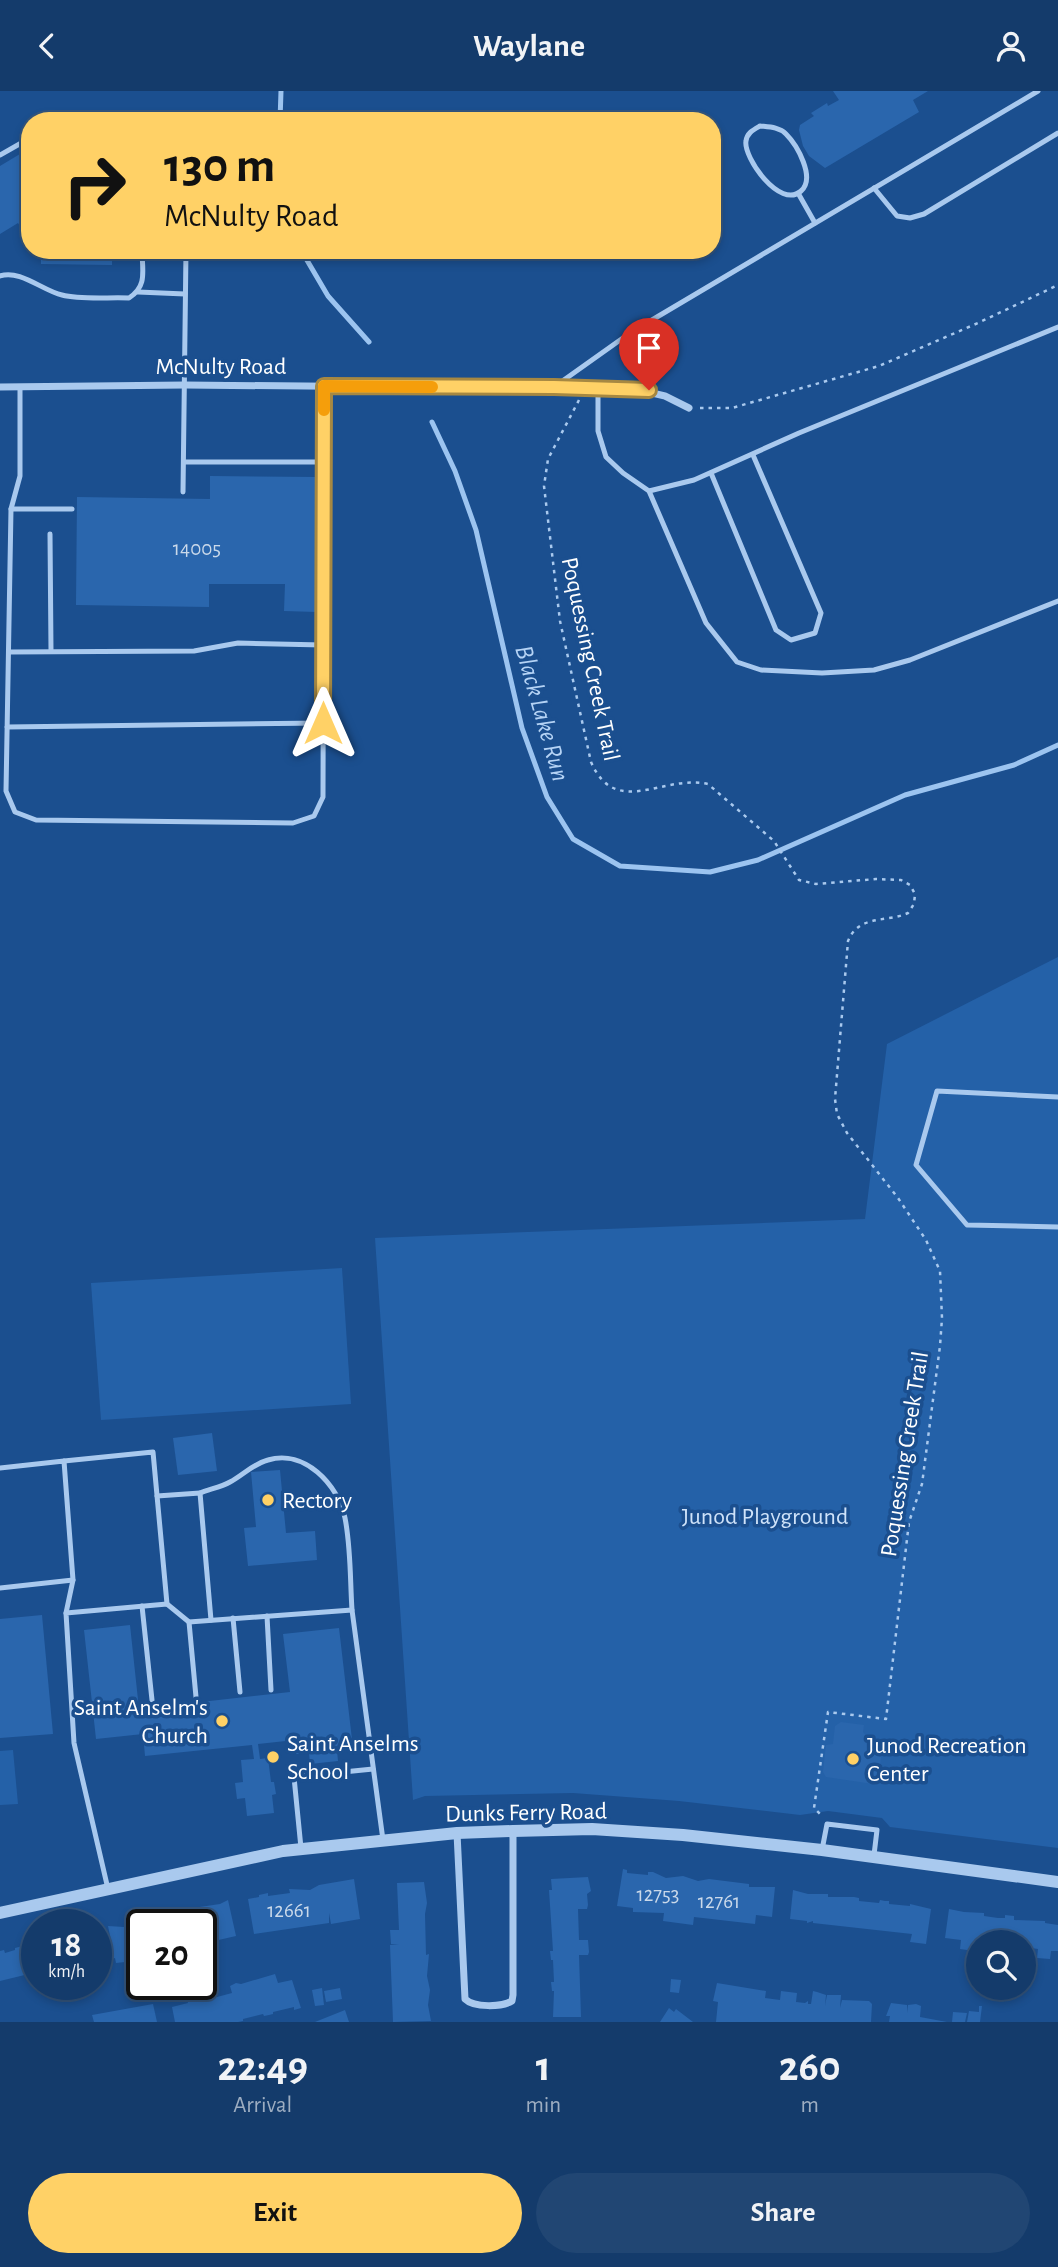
<!DOCTYPE html>
<html lang="en">
<head>
<meta charset="utf-8">
<style>
	:root { --surface:#143b6b; --page:#214673; --text:#f1f3f6; --muted:#9dadc1; --line:#33557e; --accent:#ffd166 }
	body { margin:0; font-family:"Alegreya Sans",sans-serif; background:var(--page); color:var(--text); height:100vh; display:flex; flex-direction:column; font-size:26px; white-space:nowrap }
	* { box-sizing:border-box; margin:0 }
	p { font-size:23px; color:var(--muted) }
	.icon { flex:none; width:38px; height:38px; fill:none; stroke:currentColor; stroke-width:2; stroke-linecap:round; stroke-linejoin:round }
	.map { position:relative; height:1931px; overflow:hidden }
	.sheet { display:flex; flex-direction:column; background:var(--surface); flex:1 }
	.sheet>* { flex:none }
	.hud { position:absolute; left:21px; top:21px; width:700px; height:147px; border-radius:28px; box-shadow:0 4px 10px #0003,0 0 0 2px var(--line); background:#ffd166; color:#111; overflow:hidden }
	.fabs { position:absolute; left:966px; top:1839px; display:grid; gap:14px }
	.fabs a { display:grid; place-items:center; width:70px; height:70px; border-radius:50%; background:var(--surface); box-shadow:0 4px 10px #0003,0 0 0 2px var(--line); font-size:35px }
	.speed { position:absolute; left:21px; top:1818px; display:flex; gap:14px; font-size:35px; font-weight:700; text-align:center }
	.speed>* { display:grid; place-content:center; width:91px; height:91px; border-radius:50%; background:var(--surface); box-shadow:0 4px 10px #0003,0 0 0 2px var(--line); line-height:1 }
	.speed small { font-size:18px; font-weight:400 }
	.speed .limit { border:4px solid #111; border-radius:10px; background:#fff; color:#111 }
	.pin { position:absolute; display:grid; place-items:center; width:60px; height:60px; color:#fff; margin:-72px -30px; border-radius:50% 50% 50% 0; rotate:-45deg; box-shadow:0 0 7px #0007 }
	.pin .icon { rotate:45deg }
	.me { position:absolute; width:77px; margin:-38px; rotate:0deg; stroke-linejoin:round; filter:drop-shadow(0 0 5px #0008) }
	.turn { display:flex; align-items:center; gap:24px; height:147px; padding:0 28px; font-size:32px }
	.turn .icon { width:91px; height:91px; stroke-width:2.5 }
	.turn b { display:block; font-size:49px; line-height:60px }
	.eta { display:flex; justify-content:space-evenly; align-items:center; height:119px; text-align:center }
	.eta b { font-size:42px; font-weight:700; line-height:49px }
	.cta { display:flex; gap:14px; margin-top:auto; padding:14px 28px }
	.cta a { flex:1; height:80px; border-radius:42px; background:var(--accent); color:#111; font-size:28px; font-weight:700; line-height:80px; text-align:center }
	.cta a+a { background:var(--page); color:var(--text) }
	header { display:flex; justify-content:space-between; align-items:center; height:91px; padding:0 28px; background:var(--surface); font-size:32px; font-weight:700 }
	.map>svg:first-child { display:block }
	.green { fill:#2461a8 }
	.lines { fill:none; stroke-linecap:round; stroke-linejoin:round }
	.stream { stroke:#9cc4f0; stroke-width:5 }
	.building { fill:#2a66ad }
	.path { stroke:#a9c9ee; stroke-width:2.5; stroke-dasharray:3.5 5; stroke-linecap:butt }
	.service { stroke:#a9c9ee; stroke-width:5 }
	.minor { stroke:#a9c9ee; stroke-width:7 }
	.tertiary { stroke:#a9c9ee; stroke-width:12 }
	.route-casing { stroke:#a68842; stroke-width:18 }
	.route { stroke:#ffd166; stroke-width:12 }
	.slow { stroke:#f59e0b; stroke-width:12 }
	.poi-dot { fill:#ffd166; stroke:#1b4f8f; stroke-width:2.5 }
	.labels { text-anchor:middle; stroke-width:7; stroke-linejoin:round; paint-order:stroke }
	.number-label { font-size:21px; fill:#cad9ea }
	.street-label { font-size:24px; fill:#fff; stroke:#1b4f8f }
	.poi-label { font-size:24px; fill:#fff; stroke:#1b4f8f; text-anchor:start }
	.park-label { font-size:24px; fill:#cfe3fa; stroke:#1b4f8f }
	.water-label { font-size:26px; font-style:italic; fill:#b5d3f5; stroke:#1b4f8f }
</style>
</head>
<body>
<header><svg class="icon" aria-label="back" viewBox="0 0 24 24"><path d="M15 5l-7 7 7 7"/></svg>Waylane<svg class="icon" aria-label="person" viewBox="0 0 24 24"><circle cx="12" cy="8" r="4"/><path d="M4 21q1-7 8-7t8 7"/></svg></header>
<div class="map">
<svg width="1058" height="1931" viewBox="0 0 1058 1931">
	<rect width="100%" height="100%" fill="#1b4f8f"/>
	<!-- green -->
	<g class="green">
		<path d="M1058,866V1757L890,1736L882,1727L828,1720L800,1724L679,1710L573,1702L425,1705L413,1709L375,1147L865,1128L887,953Z"/>
		<path d="M342,1177L351,1313L101,1329L91,1192Z"/>
		<path d="M13,1659L18,1713L0,1714V1660Z"/>
	</g>
	<g class="lines">
		<!-- stream -->
		<g class="stream">
			<path d="M280,30L281,0"/>
			<path d="M301,159L328,205L369,251"/>
			<path d="M432,331L455,380L476,439L522,637L547,706L573,748L620,775L710,781L758,769L905,704L1014,674L1058,654"/>
		</g>
	</g>
	<!-- building -->
	<g class="building">
		<path d="M833,0H928L913,9L919,21L825,77L809,65L803,55L799,39L800,34L814,25L811,22L827,12L828,15L839,9Z"/>
		<path d="M30,57V135H20L18,132L0,143V75Z"/>
		<path d="M41,159H112V174L41,173Z"/>
		<path d="M210,385L318,386L317,521L284,520L285,493H209V516L76,514L77,406L210,408Z"/>
		<path d="M212,1342L217,1380L178,1384L173,1347Z"/>
		<path d="M280,1379L286,1442L315,1440L317,1469L248,1475L244,1437L256,1436L251,1381Z"/>
		<path d="M42,1524L53,1643L0,1647V1528Z"/>
		<path d="M130,1534L139,1618L290,1601L283,1543L339,1537L353,1657L337,1659L338,1670L310,1673L309,1662L296,1663L295,1649L258,1653L260,1668L268,1667L271,1691H274L276,1703L272,1704L274,1722L247,1725L245,1707L237,1708L235,1692L243,1691L241,1669L254,1668L252,1654L145,1665L143,1643L96,1648L84,1539Z"/>
		<path d="M841,1631L864,1634L863,1641L867,1646L877,1648L876,1652L883,1653L878,1688L873,1693L826,1686L823,1681L826,1654L833,1653L835,1635Z"/>
		<path d="M623,1778L627,1779V1782L648,1784V1781H653L666,1787L683,1785L698,1790L709,1788L749,1793V1796H775L772,1826L756,1824L755,1833L694,1826L693,1834L663,1830L664,1822L633,1821V1817L617,1815Z"/>
		<path d="M588,1786L591,1800L587,1803L588,1814L587,1818H578L579,1849H588L589,1861L588,1864H579L581,1926H553L554,1900H552L551,1891H554L553,1869H551L550,1860H553L549,1799H552L551,1788Z"/>
		<path d="M354,1788L360,1828L331,1833L329,1822V1832L254,1843L248,1808L259,1806V1804L268,1802V1805L290,1802L289,1798L310,1799L319,1794Z"/>
		<path d="M424,1791L427,1812L425,1823L426,1864L429,1863L427,1885L430,1899L428,1914L431,1930L393,1931L390,1854L399,1853H391L390,1839H399L397,1792Z"/>
		<path d="M793,1799L808,1803H828V1806H854L859,1807V1810L879,1812L880,1809L885,1810H889V1813L910,1815V1813L931,1818L926,1853L910,1851L912,1843L813,1832V1830L807,1832V1830L790,1828Z"/>
		<path d="M228,1809L236,1845L201,1853V1834H142V1858L129,1861L130,1869L125,1871L116,1872L115,1867L112,1868L111,1865L114,1864L108,1835L124,1836L134,1832L133,1830L142,1828L145,1831V1829L165,1826L164,1823L172,1821L174,1827V1823L185,1822L194,1819L193,1817L220,1813Z"/>
		<path d="M949,1818L964,1821L984,1822V1825L998,1827H1005V1824L1014,1825V1829L1045,1830V1832L1058,1834V1860H1051L1050,1868L1037,1867L1038,1858L1024,1856V1852L975,1851L974,1860L960,1858L961,1849L945,1847Z"/>
		<path d="M34,1852L37,1854V1881L0,1890V1860L4,1859L5,1862L15,1859V1857Z"/>
		<path d="M275,1883L278,1892L292,1889L301,1917L294,1919V1916L273,1921V1923L269,1924L264,1925L263,1923L243,1928V1930L238,1931H175L172,1916L188,1912L186,1903L199,1900L201,1909H203L201,1900L215,1897L217,1906L232,1902L230,1895L236,1892L241,1893Z"/>
		<path d="M671,1888L681,1889L679,1902L670,1901Z"/>
		<path d="M717,1892L766,1900L765,1907L780,1909L781,1900L797,1902L796,1911L805,1912L808,1910V1913H811L813,1900L817,1901L826,1904L825,1915L827,1904H841L840,1917L842,1909L869,1910L872,1913L871,1931H716L718,1911L713,1910Z"/>
		<path d="M322,1897L324,1914L315,1915L312,1899Z"/>
		<path d="M340,1897L342,1908L326,1911L324,1900Z"/>
		<path d="M891,1912L907,1914V1922L908,1914L916,1913L921,1915L920,1926L947,1931H889L890,1925H886Z"/>
		<path d="M153,1913L157,1931H94L92,1924Z"/>
		<path d="M979,1915H982L980,1931H967L969,1920L979,1921Z"/>
		<path d="M669,1917L674,1921L676,1918L693,1931H660Z"/>
		<path d="M345,1919L349,1931H315Z"/>
		<path d="M953,1921L967,1922L965,1931H952Z"/>
	</g>
	<g class="lines">
		<!-- path -->
		<g class="path">
			<path d="M579,309L548,368L544,395L560,530L591,671C616,728 662,683 708,693L774,750L799,789L816,793L876,788L901,789L910,794L915,803L914,813L908,822C886,832 859,823 848,850L835,1008L837,1023L847,1042L898,1107L926,1149L940,1180L942,1227L940,1255L922,1393L909,1431L886,1628L828,1621L814,1717L821,1724"/>
			<path d="M700,317H732L879,275L978,232L1058,194"/>
		</g>
		<!-- service -->
		<g class="service">
			<path d="M60,30L81,23L107,30"/>
			<path d="M760,35C769,36 779,36 786,43C797,54 816,87 801,100C780,119 743,66 746,50C747,42 753,39 760,35Z"/>
			<path d="M0,64L30,47"/>
			<path d="M874,97L897,125L910,127L924,123L1058,42"/>
			<path d="M798,102L815,132"/>
			<path d="M0,185C20,178 43,200 62,204C81,209 109,206 129,207C148,195 142,179 142,159"/>
			<path d="M138,201L185,203"/>
			<path d="M20,296V385L11,418L6,700L15,721L36,729L293,732L314,725L323,706L324,295"/>
			<path d="M554,296L630,242L1038,0"/>
			<path d="M598,297V340L606,366L623,382L649,400L706,532L737,571L761,579L822,582L874,579L910,569L1058,510"/>
			<path d="M184,371H324"/>
			<path d="M711,382L776,539L791,549L815,542L821,522L753,364"/>
			<path d="M649,400L694,389L799,342L1058,236"/>
			<path d="M183,401L186,159"/>
			<path d="M11,418H72"/>
			<path d="M50,443L51,560"/>
			<path d="M9,561L194,560L238,552L323,554"/>
			<path d="M7,636L323,632"/>
			<path d="M1058,1006L937,1000L916,1074L967,1134L1058,1136"/>
			<path d="M64,1370L153,1361L167,1513"/>
			<path d="M0,1377L64,1370L73,1489L66,1522"/>
			<path d="M200,1402C210,1398 221,1396 230,1391C243,1384 253,1373 268,1369C304,1358 338,1393 345,1427C351,1457 350,1489 352,1519"/>
			<path d="M157,1405L200,1402L211,1529"/>
			<path d="M0,1497L73,1489"/>
			<path d="M142,1515L152,1609"/>
			<path d="M267,1525L271,1599"/>
			<path d="M233,1527L240,1601"/>
			<path d="M189,1531L196,1606"/>
			<path d="M301,1757L294,1686L373,1678"/>
			<path d="M822,1759L827,1733L877,1739L874,1764"/>
			<path d="M108,1798L74,1652L66,1522L167,1513L189,1531L352,1519L383,1749"/>
		</g>
		<!-- minor -->
		<g class="minor">
			<path d="M0,296L185,294L635,298L665,305L689,317"/>
			<path d="M457,1742L465,1908C474,1917 502,1916 512,1910L513,1904V1740"/>
		</g>
		<!-- tertiary -->
		<path class="tertiary" d="M0,1822L283,1760L457,1742L513,1740L592,1738L683,1744L822,1759L1058,1791"/>
	</g>
	<g class="lines">
		<!-- route casing -->
		<g class="route-casing">
			<path id="route" d="M323,632L324,295L554,296L649,299"/>
		</g>
		<!-- route -->
		<use href="#route" class="route"/>
		<!-- slow -->
		<path class="slow" d="M324,319V295L432,296"/>
	</g>
	<!-- markers -->
	<g class="poi-dot">
		<circle cx="268" cy="1409" r="7"/>
		<circle cx="222" cy="1630" r="7"/>
		<circle cx="273" cy="1666" r="7"/>
		<circle cx="853" cy="1668" r="7"/>
	</g>
	<g class="labels">
		<!-- number labels -->
		<g class="number-label">
			<text x="197" y="464">14005</text>
			<text x="658" y="1810">12753</text>
			<text x="719" y="1817">12761</text>
			<text x="289" y="1826">12661</text>
		</g>
		<!-- street labels -->
		<g class="street-label">
			<text x="221" y="283">McNulty Road</text>
			<text transform="translate(591 568) rotate(78)" y="8">Poquessing Creek Trail</text>
			<text transform="translate(904 1363) rotate(-81)" y="8">Poquessing Creek Trail</text>
			<text transform="translate(526 1721) rotate(-1)" y="8">Dunks Ferry Road</text>
		</g>
		<!-- poi labels -->
		<g class="poi-label">
			<text x="282" y="1417">Rectory</text>
			<text x="208" y="1624" text-anchor="end">Saint Anselm's<tspan x="208" dy="28">Church</tspan></text>
			<text x="287" y="1660">Saint Anselms<tspan x="287" dy="28">School</tspan></text>
			<text x="867" y="1662">Junod Recreation<tspan x="867" dy="28">Center</tspan></text>
		</g>
		<!-- park labels -->
		<g class="park-label">
			<text x="765" y="1433">Junod Playground</text>
		</g>
		<!-- water labels -->
		<g class="water-label">
			<text transform="translate(543 622) rotate(74)" y="9">Black Lake Run</text>
		</g>
	</g>
</svg>
<div class="fabs">
<a><svg class="icon" aria-label="search" viewBox="0 0 24 24"><circle cx="10" cy="10" r="6"/><path d="M15 15l6 6"/></svg></a>
</div>
<div class="speed"><div>18<small>km/h</small></div><div class="limit">20</div></div>
<div class="pin" style="left:649px;top:299px;background:#d93025"><svg class="icon" aria-label="arrive" viewBox="0 0 24 24"><path d="M6 21V4h12l-3 4 3 4H6"/></svg></div>
<svg class="me" style="left:323px;top:632px" viewBox="-20 -20 40 40"><path d="M0-17L14 15 0 8-14 15z" fill="#ffd166" stroke="#fff" stroke-width="4"/></svg>
<div class="hud">
<div class="turn"><svg class="icon" aria-label="right" viewBox="0 0 24 24"><path d="M7 20v-9h11M14 6l5 5-5 5"/></svg><div><b>130 m</b>McNulty Road</div></div>
</div>
</div>
<section class="sheet">
<div class="eta">
<div><b>22:49</b><p>Arrival</p></div>
<div><b>1</b><p>min</p></div>
<div><b>260</b><p>m</p></div>
</div>
<div class="cta"><a>Exit</a><a>Share</a></div>
</section>
</body>
</html>
